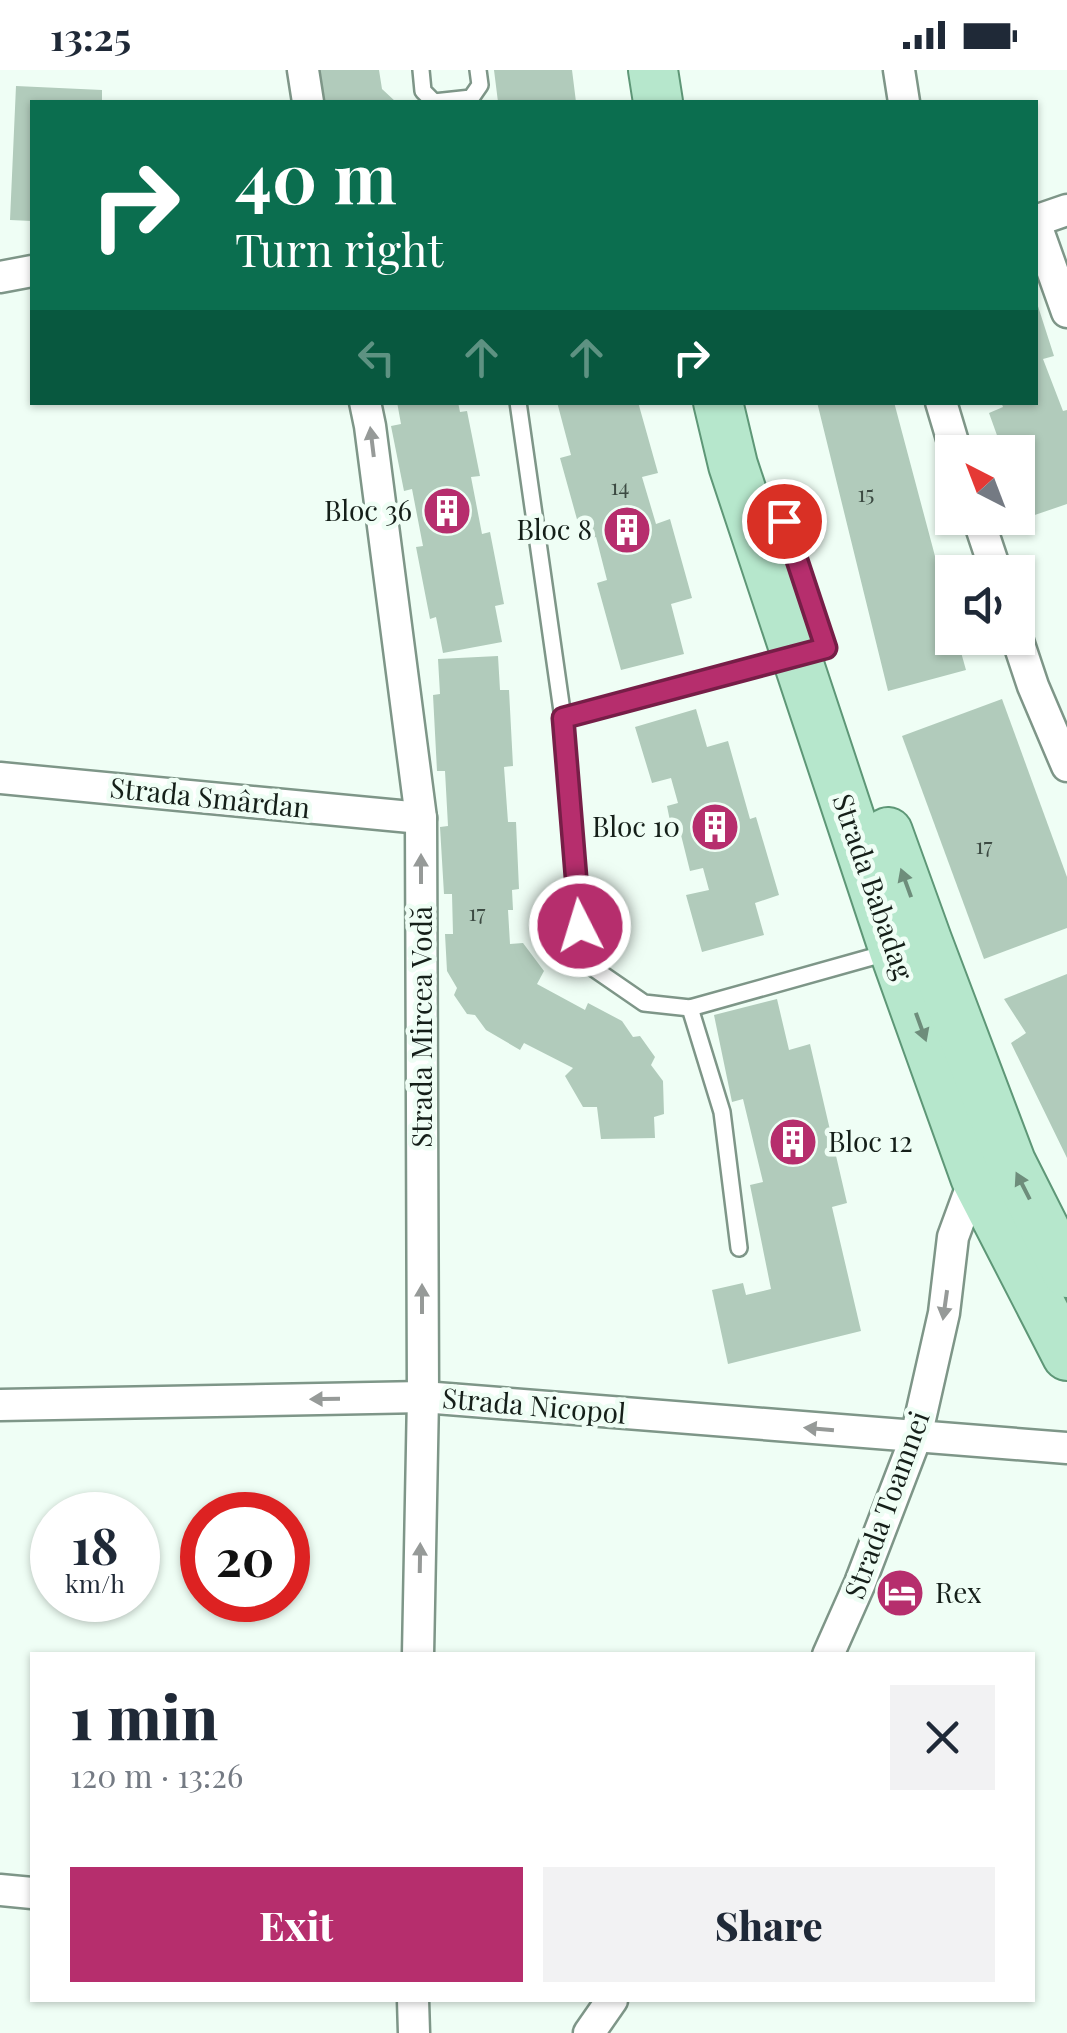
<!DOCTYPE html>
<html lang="en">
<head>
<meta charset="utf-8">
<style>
	:root { --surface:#fff; --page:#f2f2f3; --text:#1f2937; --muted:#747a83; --accent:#b62e6d }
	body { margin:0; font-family:"Playfair Display",serif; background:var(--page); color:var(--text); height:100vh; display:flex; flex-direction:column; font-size:38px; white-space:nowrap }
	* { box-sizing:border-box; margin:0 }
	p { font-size:32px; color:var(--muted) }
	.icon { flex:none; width:55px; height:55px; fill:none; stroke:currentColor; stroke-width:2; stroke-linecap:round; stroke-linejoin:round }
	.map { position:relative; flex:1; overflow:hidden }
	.panel { position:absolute; left:30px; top:1582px; width:1005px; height:350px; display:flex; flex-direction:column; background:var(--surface); border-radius:0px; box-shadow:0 2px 8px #0004 }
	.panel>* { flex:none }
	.hud { position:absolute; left:30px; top:30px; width:1008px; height:305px; border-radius:0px; box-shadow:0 2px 8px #0004; background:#0b6e4f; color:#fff; overflow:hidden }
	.needle { width:65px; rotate:318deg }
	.controls { position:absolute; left:935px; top:365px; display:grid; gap:20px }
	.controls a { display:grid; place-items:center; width:100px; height:100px; border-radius:0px; background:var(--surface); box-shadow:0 2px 8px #0004; font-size:50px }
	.speed { position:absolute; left:30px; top:1422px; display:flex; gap:20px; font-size:50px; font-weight:700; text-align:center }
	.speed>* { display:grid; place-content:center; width:130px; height:130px; border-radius:50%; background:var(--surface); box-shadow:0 2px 8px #0004; line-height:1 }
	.speed small { font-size:25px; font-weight:400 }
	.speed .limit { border:15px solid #d22; background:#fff; color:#111 }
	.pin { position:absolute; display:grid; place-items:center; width:85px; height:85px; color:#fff; margin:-42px; border:5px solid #fff; border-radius:50%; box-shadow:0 2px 10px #0007 }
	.me { position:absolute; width:110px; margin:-55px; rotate:355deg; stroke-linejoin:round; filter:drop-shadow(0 0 8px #0008) }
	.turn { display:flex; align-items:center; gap:35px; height:210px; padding:0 40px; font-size:45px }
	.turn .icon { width:130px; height:130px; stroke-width:2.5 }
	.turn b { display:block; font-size:70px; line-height:85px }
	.lanes { display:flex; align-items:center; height:95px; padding:0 40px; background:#0003; justify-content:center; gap:50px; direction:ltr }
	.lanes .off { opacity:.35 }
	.round { display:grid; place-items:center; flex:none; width:105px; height:105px; border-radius:0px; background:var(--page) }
	.headline { display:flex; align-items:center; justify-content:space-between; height:170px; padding:0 40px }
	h1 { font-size:60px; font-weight:800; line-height:75px }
	.button { display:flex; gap:20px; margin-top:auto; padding:20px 40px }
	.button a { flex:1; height:115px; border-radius:0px; background:var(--accent); color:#fff; font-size:40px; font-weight:800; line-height:115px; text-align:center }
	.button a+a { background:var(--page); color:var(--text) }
	.status { display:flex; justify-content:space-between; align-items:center; height:70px; padding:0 50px; background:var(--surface); direction:ltr }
	.status svg { height:28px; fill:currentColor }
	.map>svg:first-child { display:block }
	.building { fill:#b1cbbb }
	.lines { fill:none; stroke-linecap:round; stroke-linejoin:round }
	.lane-casing { stroke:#7e9688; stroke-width:20 }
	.street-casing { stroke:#7e9688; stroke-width:35 }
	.primary-casing { stroke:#5e9777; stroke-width:52 }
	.lane { stroke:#fff; stroke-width:15 }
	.street { stroke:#fff; stroke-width:30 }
	.primary { stroke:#b6e7cc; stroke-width:48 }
	.oneway { fill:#969a98 }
	.oneway2 { fill:#6e8d7b }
	.route-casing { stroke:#761e47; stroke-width:25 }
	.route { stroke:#b62e6d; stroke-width:18 }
	.labels { text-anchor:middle; stroke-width:9; stroke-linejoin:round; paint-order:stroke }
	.number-label { font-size:22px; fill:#3c4a42 }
	.poi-label { font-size:28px; fill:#151f19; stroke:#effef5; text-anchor:end }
	.street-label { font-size:28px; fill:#151f19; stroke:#effef5 }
</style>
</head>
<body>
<div class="status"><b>13:25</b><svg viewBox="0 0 49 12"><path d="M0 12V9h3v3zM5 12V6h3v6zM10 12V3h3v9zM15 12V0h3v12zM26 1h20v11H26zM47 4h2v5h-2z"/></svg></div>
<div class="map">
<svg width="1067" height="1963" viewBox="0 0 1067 1963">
	<rect width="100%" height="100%" fill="#effef5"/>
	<!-- building -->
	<g class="building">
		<path d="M317,0H379L382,19L396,32H322Z"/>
		<path d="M494,0H572L576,32H498Z"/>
		<path d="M16,16L102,20V32H32V151L10,150Z"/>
		<path d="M1036,230L1054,286L1043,289L1063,341L1067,340V434L1026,448L1018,425V382H1003L989,343L1003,337L1001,332H1035Z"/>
		<path d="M397,332H458L460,342L467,341L480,406L471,407L482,464L490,462L504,534L495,536L502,572L443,583L436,547L430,549L416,477L423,476L412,419L404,421L391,356L401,354Z"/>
		<path d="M557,332H638L658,403L642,407L656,454L670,449L692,528L671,534L684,584L621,600L597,513L607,510L596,467L583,471L560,388L571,385Z"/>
		<path d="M817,332H894L952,550V568H957L966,600L888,621Z"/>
		<path d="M498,586L500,620H509L513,696L504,697L508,752H516L519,819L512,820L513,840H508L510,874L523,873L544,901L537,914L585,940L588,933L622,951L633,967L640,966L655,987L651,995L663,1011L664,1044L654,1047L655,1068L601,1069L597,1037H583L565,1006L573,998L524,973L520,980L486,960L475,945L467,944L454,925L457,918L447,901L445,864H453L452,824H444L440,757L448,756L445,701H437L433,625L440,624L438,589Z"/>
		<path d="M1002,629L1067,807V858L984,889L902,666Z"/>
		<path d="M696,639L707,677L728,671L750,749L756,747L779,825L755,833L764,865L702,882L686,825L709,820L703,798L690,801L681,765L673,766L667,736L678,733L671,708L652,713L635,657Z"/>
		<path d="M1067,904V1088L1011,973L1026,963L1004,929Z"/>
		<path d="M777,929L789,980L810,974L847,1133L832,1137L861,1261L728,1294L712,1220L743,1213L746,1225L771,1219L750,1115L763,1112L743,1029L732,1032L714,945Z"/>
	</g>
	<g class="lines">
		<!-- lane casing -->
		<g class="lane-casing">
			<g id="lane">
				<path d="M421,0L423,21L434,32L471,28L480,15L478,0"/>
				<path d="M518,332L563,648L583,891L644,933L690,938L890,882"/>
				<path d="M563,648L826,578"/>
				<path d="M690,938L722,1042L739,1178"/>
			</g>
		</g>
		<!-- street casing -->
		<g class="street-casing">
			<g id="street">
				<path d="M303,0L308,32"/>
				<path d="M899,0L904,32"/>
				<path d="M1035,151L1067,140"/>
				<path d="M1035,152L1067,242"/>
				<path d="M0,207L32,201"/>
				<path d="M365,332L370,356L421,748L423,1327L418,1585"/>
				<path d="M941,332L956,382"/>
				<path d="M978,448L996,502"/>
				<path d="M1017,568L1033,616L1067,696"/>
				<path d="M0,708L421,748"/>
				<path d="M0,1335L423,1327L1067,1378"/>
				<path d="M828,1585L860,1513L916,1367L944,1243L953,1167L975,1107"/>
				<path d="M0,1820L32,1823"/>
				<path d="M413,1930L414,1963"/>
				<path d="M589,1963L612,1930"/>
			</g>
		</g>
		<!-- primary casing -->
		<g class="primary-casing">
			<g id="primary">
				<path d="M653,0L658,32"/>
				<path d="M718,332L733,395L894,881L975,1107L1067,1286"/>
				<path d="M888,762L927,870L1011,1092L1067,1203"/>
			</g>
		</g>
		<!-- lane -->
		<use href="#lane" class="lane"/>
		<!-- street -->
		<use href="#street" class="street"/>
		<!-- primary -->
		<use href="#primary" class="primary"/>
	</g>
	<!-- one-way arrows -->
	<defs><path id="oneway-solid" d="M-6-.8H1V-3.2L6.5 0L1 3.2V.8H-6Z" transform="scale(2.5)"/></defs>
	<g class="oneway">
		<use href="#oneway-solid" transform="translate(372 372) rotate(-97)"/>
		<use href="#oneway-solid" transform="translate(421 799) rotate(-90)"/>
		<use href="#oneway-solid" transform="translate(422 1229) rotate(-90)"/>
		<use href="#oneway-solid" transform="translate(945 1235) rotate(98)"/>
		<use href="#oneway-solid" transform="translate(325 1329) rotate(179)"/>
		<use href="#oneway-solid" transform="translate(819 1359) rotate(-175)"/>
		<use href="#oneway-solid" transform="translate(420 1488) rotate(-89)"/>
	</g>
	<g class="oneway2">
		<use href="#oneway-solid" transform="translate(906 813) rotate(-110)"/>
		<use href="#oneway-solid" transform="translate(921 957) rotate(70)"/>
		<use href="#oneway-solid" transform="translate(1023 1116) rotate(-117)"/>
	</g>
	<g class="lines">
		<!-- route casing -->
		<g class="route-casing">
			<path id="route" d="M580,856L563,648L826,578L784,451"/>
		</g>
		<!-- route -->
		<use href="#route" class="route"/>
	</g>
	<!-- icons -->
	<defs>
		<g id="building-disc" transform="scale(2.5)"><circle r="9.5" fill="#b62e6d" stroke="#effef5"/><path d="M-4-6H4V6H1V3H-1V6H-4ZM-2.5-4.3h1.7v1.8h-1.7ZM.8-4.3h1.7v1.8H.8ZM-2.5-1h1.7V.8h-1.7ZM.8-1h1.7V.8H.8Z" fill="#fff"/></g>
		<g id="hotel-disc" transform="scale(2.5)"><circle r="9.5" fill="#b62e6d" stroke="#effef5"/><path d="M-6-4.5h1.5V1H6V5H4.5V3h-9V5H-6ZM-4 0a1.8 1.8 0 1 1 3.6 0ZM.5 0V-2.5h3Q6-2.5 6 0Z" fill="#fff"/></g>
	</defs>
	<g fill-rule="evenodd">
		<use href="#building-disc" x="447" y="441"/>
		<use href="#building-disc" x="627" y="460"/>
		<use href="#building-disc" x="715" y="757"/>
		<use href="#building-disc" x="793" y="1072"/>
		<use href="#hotel-disc" x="900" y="1523"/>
	</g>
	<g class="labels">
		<!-- number labels -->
		<g class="number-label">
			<text x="620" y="425">14</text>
			<text x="866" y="432">15</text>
			<text x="984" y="784">17</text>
			<text x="477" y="851">17</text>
		</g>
		<!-- poi labels -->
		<g class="poi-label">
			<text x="412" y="451">Bloc 36</text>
			<text x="592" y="470">Bloc 8</text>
			<text x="680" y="767">Bloc 10</text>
			<text x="828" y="1082" text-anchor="start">Bloc 12</text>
			<text x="935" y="1533" text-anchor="start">Rex</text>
		</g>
		<!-- street labels -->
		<g class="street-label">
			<text transform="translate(210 728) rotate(6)" y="10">Strada Smârdan</text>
			<text transform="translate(873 817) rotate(71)" y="10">Strada Babadag</text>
			<text transform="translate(422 957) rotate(-90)" y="10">Strada Mircea Vodă</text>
			<text transform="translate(534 1336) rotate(5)" y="10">Strada Nicopol</text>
			<text transform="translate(887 1435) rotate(-70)" y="10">Strada Toamnei</text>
		</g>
	</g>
</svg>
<div class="controls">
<a><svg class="needle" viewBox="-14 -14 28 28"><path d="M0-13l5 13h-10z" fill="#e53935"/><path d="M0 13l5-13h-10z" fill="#747a83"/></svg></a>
<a><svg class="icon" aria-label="sound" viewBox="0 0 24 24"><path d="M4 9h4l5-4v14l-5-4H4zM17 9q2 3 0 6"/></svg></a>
</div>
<div class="speed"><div>18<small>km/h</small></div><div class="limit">20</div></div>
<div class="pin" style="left:784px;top:451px;background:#d93025"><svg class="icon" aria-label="arrive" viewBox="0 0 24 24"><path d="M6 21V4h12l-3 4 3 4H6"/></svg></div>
<svg class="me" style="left:580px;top:856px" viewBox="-20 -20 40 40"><circle r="17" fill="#b62e6d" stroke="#fff" stroke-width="3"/><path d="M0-11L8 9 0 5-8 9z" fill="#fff"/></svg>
<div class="hud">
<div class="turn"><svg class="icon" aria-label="right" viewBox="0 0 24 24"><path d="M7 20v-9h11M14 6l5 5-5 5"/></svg><div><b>40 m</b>Turn right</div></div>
<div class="lanes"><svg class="icon off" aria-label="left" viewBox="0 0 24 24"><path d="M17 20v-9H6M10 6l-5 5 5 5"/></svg><svg class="icon off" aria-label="ahead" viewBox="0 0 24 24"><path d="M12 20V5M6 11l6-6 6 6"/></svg><svg class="icon off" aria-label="ahead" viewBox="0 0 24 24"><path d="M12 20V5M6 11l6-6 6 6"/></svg><svg class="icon" aria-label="right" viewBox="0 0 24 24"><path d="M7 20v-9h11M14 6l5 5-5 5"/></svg></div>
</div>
<section class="panel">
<div class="headline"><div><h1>1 min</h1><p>120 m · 13:26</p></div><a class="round"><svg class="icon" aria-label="close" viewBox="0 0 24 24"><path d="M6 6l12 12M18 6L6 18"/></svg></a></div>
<div class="button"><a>Exit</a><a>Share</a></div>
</section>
</div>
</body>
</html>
